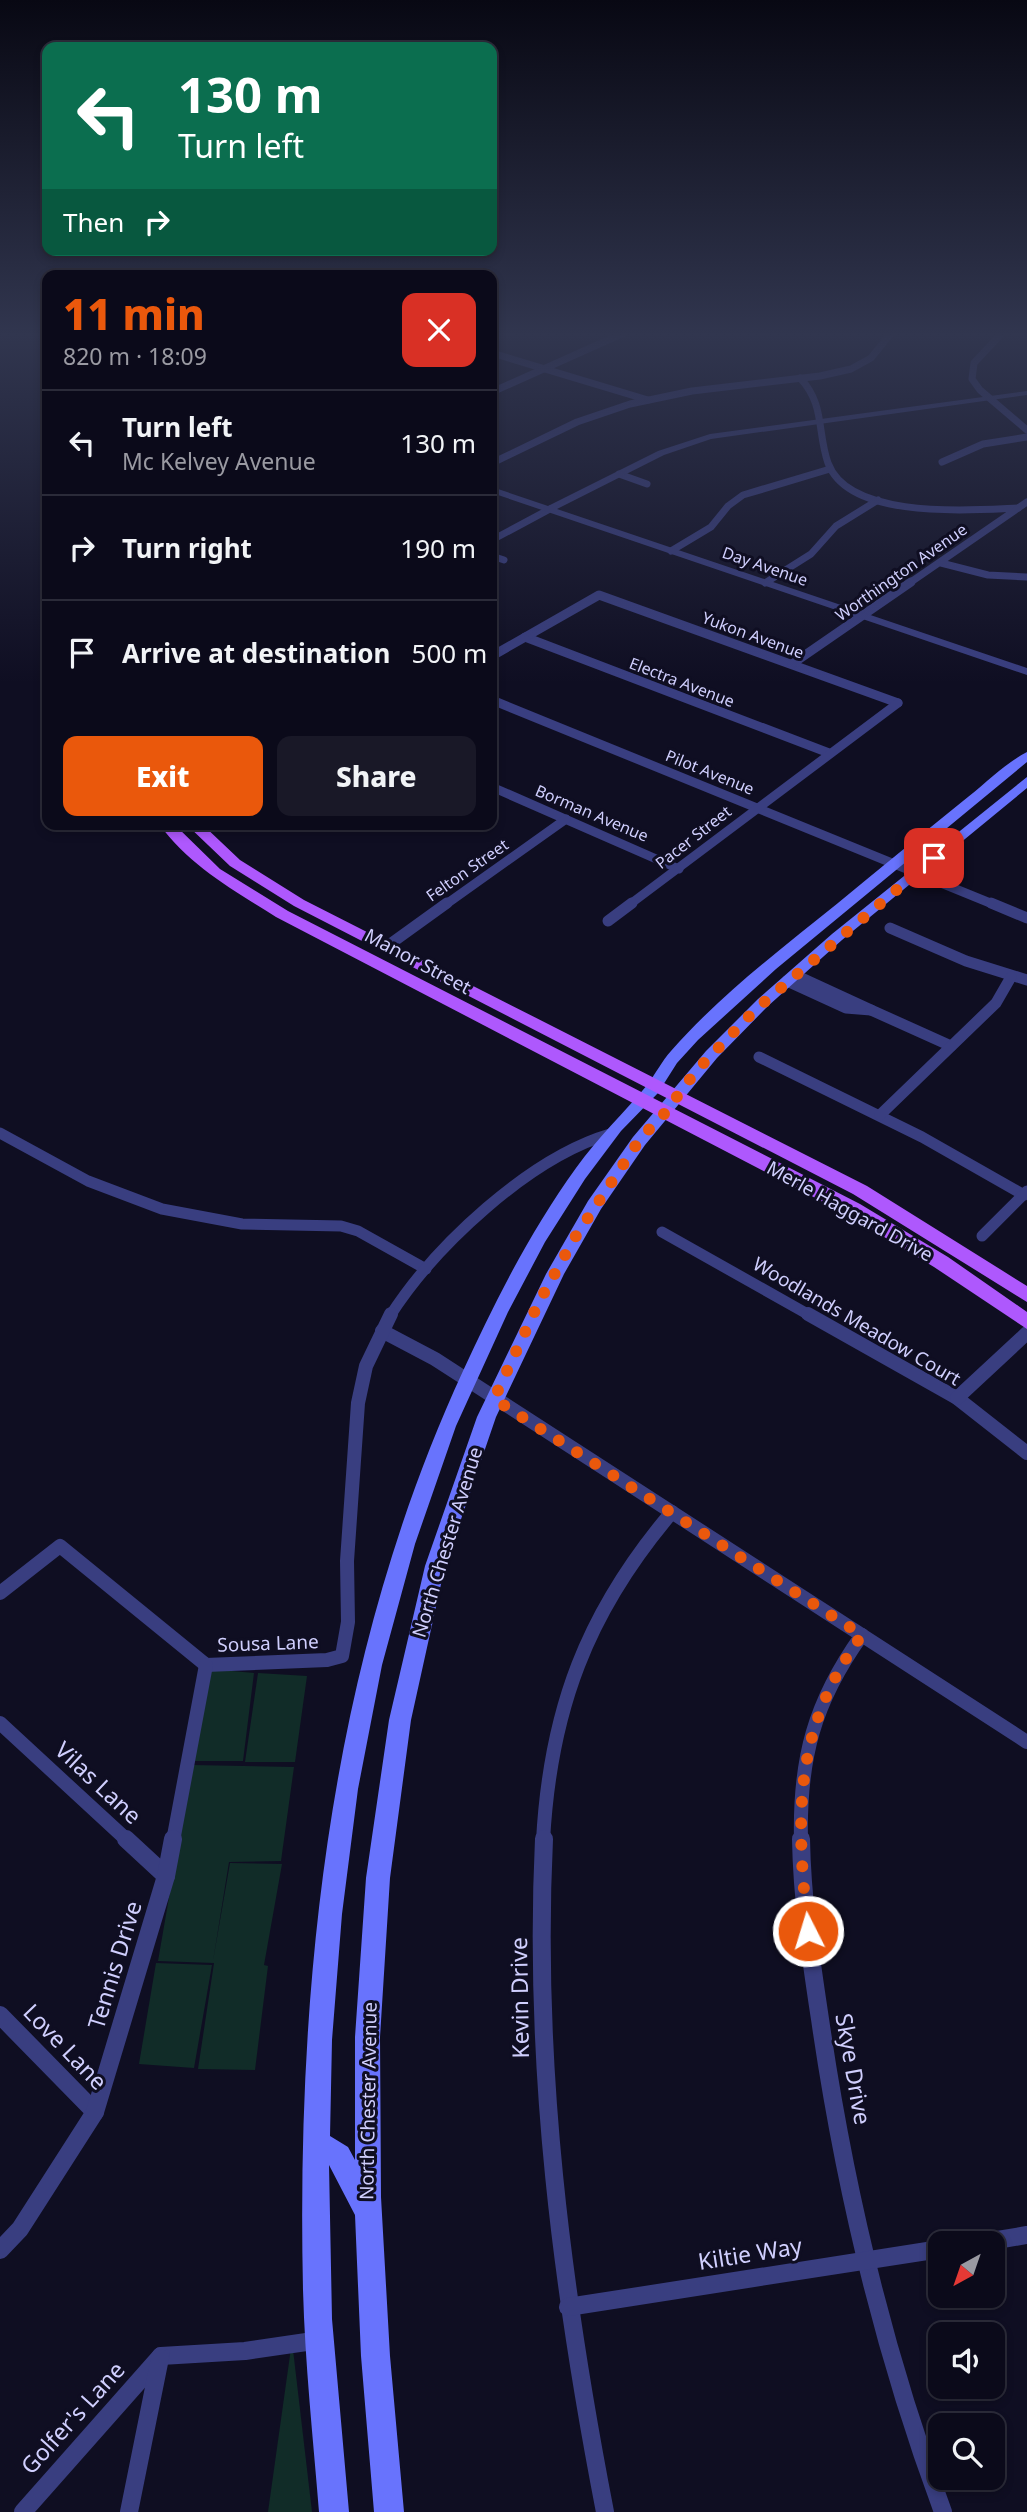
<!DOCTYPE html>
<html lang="en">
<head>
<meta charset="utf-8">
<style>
	:root { --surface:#0b0a1a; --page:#191827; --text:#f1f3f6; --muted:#9a9aa2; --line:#2b2b39; --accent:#ea580c }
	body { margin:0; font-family:"Noto Sans",sans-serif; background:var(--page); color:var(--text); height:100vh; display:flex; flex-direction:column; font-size:26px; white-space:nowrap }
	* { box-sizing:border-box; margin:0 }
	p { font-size:23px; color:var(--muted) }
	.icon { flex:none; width:38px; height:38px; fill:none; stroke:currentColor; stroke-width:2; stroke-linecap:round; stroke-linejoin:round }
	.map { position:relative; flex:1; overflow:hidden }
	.details { position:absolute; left:42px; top:270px; width:455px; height:560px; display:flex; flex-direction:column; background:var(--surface); border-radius:14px; box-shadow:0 4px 10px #0003,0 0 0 2px var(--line) }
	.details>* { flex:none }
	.hud { position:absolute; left:42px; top:42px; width:455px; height:214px; border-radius:14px; box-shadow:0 4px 10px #0003,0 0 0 2px var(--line); background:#0b6e4f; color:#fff; overflow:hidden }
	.needle { width:46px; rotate:220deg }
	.controls { position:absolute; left:928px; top:2231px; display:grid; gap:14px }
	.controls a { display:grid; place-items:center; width:77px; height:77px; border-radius:14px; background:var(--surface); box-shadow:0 4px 10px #0003,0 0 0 2px var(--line); font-size:35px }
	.pin { position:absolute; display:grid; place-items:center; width:60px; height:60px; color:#fff; margin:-30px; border-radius:14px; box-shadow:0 4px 10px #0006 }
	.me { position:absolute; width:77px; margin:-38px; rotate:355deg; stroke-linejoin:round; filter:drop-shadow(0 0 5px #0008) }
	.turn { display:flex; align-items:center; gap:24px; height:147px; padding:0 21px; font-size:32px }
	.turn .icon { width:91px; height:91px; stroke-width:2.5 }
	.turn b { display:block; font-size:49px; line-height:60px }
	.then { display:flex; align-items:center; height:66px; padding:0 21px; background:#0003; gap:14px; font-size:26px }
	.round { display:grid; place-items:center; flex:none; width:74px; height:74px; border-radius:14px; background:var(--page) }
	.head { display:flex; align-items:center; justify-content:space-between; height:119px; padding:0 21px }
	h1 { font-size:42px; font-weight:800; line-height:52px; color:var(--accent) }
	.cta { display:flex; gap:14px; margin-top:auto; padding:14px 21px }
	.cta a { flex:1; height:80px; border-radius:14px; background:var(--accent); color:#fff; font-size:28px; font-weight:800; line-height:80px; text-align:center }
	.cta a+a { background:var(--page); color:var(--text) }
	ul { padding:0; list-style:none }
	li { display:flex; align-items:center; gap:21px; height:105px; padding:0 21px; border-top:2px solid var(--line) }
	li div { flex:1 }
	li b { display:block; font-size:26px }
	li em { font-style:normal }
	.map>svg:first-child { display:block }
	.green { fill:#112c28 }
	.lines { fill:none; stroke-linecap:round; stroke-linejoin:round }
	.minor-far4 { stroke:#393e80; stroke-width:7 }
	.minor-far3 { stroke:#393e80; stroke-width:9 }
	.minor-far2 { stroke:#393e80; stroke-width:11 }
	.minor-far1 { stroke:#393e80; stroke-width:14 }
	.minor { stroke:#393e80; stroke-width:18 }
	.tertiary { fill:#393e80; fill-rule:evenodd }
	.secondary { fill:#6873fd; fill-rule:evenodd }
	.primary { fill:#ae58fd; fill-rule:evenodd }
	.route { stroke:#ea580c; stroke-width:12; stroke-dasharray:0 21.6 }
	.labels { text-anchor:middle; stroke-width:6; stroke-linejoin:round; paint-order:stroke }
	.far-street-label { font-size:16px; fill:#d0cffe; stroke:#0f0e22 }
	.street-label { font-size:19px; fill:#d0cffe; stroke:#0f0e22 }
	.near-street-label { font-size:23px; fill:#d0cffe; stroke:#0f0e22 }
</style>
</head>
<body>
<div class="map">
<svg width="1027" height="2512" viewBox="0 0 1027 2512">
	<rect width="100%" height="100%" fill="#0f0e22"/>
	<!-- green -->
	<g class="green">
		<path d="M210,1669L254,1673L243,1761H191Z"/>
		<path d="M258,1673L307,1676L295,1762H245Z"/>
		<path d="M192,1765L294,1767L281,1861L229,1862L213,1961L230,1863L282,1864L264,1965L268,1966L255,2070L198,2069L214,1963L158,1961Z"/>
		<path d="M156,1963L212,1965L194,2068L139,2064Z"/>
		<path d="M292,2341L312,2512H268Z"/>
	</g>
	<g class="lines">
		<!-- minor-far4 -->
		<g class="minor-far4">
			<path d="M1003,332L974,363L972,379L980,390L1027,430"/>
			<path d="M492,353L648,400"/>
			<path d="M800,378C825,404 817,432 828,463C849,520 970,510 1018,508"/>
			<path d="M492,392L626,332"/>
			<path d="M942,462L983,444L1027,437"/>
			<path d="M492,463L577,422L630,404L692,391L820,376L851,369L871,358L892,332"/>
			<path d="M619,474L647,484"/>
			<path d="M492,540L550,509"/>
			<path d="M671,551L711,527L728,506L743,495L830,469"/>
			<path d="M492,556L504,560"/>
			<path d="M941,563L988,575L1027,577"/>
			<path d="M765,583L811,554L836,526L878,500"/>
			<path d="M908,584L1027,502"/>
		</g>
		<!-- minor-far3 -->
		<g class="minor-far3">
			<path d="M525,637L829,753"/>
			<path d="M492,656L599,595L898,703"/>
			<path d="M792,664L911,582"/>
			<path d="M492,700L995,905"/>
			<path d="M492,787L679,869"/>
			<path d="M445,905L566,819"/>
			<path d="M629,905L898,703"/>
		</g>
		<!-- minor-far2 -->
		<g class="minor-far2">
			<path d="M991,903L1027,918"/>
			<path d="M608,921L632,903"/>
			<path d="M890,928L966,961L1027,980"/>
			<path d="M386,947L447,903"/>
			<path d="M787,981L846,1008L871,1010L795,975"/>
			<path d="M871,1010L951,1046"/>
			<path d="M759,1057L922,1137L1024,1195"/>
			<path d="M880,1115L996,1003L1011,977"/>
			<path d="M0,1133L88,1181L162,1209L242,1224L341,1226L358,1231L426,1269"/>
			<path d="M662,1232L811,1316"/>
			<path d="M982,1236L1027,1191"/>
			<path d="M390,1316C435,1246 529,1158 610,1134"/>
		</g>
		<!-- minor-far1 -->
		<g class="minor-far1">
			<path d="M808,1314L957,1398L1027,1453"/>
			<path d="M382,1331L435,1359L1027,1742"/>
			<path d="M957,1398L1027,1333"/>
			<path d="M0,1593L60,1546L206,1665L327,1660L342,1656L348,1622L347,1561L358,1403L366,1366L391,1314"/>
			<path d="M0,1723L128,1841"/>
			<path d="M173,1841L206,1665"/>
			<path d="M543,1841C550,1710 587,1612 672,1512"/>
			<path d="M801,1841C799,1759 814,1702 862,1635"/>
		</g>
		<!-- minor -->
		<g class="minor">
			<path d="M126,1839L166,1876"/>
			<path d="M544,1839C533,2066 562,2290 605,2512"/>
			<path d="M801,1839C802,1899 811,1960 820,2019C844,2185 884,2354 943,2512"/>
			<path d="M0,2015L95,2112"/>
			<path d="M973,2244L1027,2235"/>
			<path d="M0,2250L20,2229L95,2112L166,1876L173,1839"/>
			<path d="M568,2307L940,2249"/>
			<path d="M161,2356L245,2351L320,2340"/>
			<path d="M23,2512L161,2356"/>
			<path d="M129,2512L160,2358"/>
		</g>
		<!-- tertiary -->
		<path class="tertiary" d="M1027,391V395L711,439L664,455L557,509L1027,668V675L492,493V487L548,506L658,451L710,434Z"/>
		<!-- secondary -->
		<path class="secondary" d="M1027,752V762L776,969L698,1040L677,1063L658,1093L621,1131L585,1179L545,1242L508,1312L456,1426L415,1544L382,1665L358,1789L342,1914L332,2040L330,2136L348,2147L355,2160V2037L366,1878L389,1720L425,1566L477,1417L546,1274L588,1201L633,1137L706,1051L758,999L832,934L1027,777V788L842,940L768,1006L717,1058L645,1145L601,1209L564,1274L496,1417L445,1566L411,1720L390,1878L380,2037L381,2197L390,2356L404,2512H374L361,2356L355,2215L329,2165L332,2319L349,2512H319C313,2438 305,2364 303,2290C296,1978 331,1657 463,1371C495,1301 530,1232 576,1168C598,1137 624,1113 648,1084C656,1073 662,1061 671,1051C720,995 780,950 838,903C879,869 921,835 963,801C984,785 1004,764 1027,752Z"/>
		<!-- primary -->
		<g class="primary">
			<path d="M159,824H174L220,869L288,911L860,1204L948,1257L1027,1312V1329L934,1267L846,1214L276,917C233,890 190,866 159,824Z"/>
			<path d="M186,824H202L240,860L304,900L867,1186L1027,1286V1302L853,1194L294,906L230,866Z"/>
		</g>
	</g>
	<!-- sky -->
	<linearGradient id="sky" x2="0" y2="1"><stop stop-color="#080813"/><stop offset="0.49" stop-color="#31364f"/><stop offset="1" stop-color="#31364f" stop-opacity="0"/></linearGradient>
	<rect width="1027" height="683" fill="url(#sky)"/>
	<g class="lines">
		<!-- route -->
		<path class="route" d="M808,1931C796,1818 792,1731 862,1635L494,1399L539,1302L574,1239L640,1139L664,1114L696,1071L756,1009L934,858"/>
	</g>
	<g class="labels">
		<!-- far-street labels -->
		<g class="far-street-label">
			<text transform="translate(765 566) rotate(19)" y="6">Day Avenue</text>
			<text transform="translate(901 572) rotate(-35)" y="6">Worthington Avenue</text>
			<text transform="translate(753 635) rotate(20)" y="6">Yukon Avenue</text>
			<text transform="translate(682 682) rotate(21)" y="6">Electra Avenue</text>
			<text transform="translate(710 772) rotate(22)" y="6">Pilot Avenue</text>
			<text transform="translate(592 813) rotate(23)" y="6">Borman Avenue</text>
			<text transform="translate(693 837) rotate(-38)" y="6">Pacer Street</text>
			<text transform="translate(467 870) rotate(-35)" y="6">Felton Street</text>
		</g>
		<!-- street labels -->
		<g class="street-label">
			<text transform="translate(418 961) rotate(28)" y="7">Manor Street</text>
			<text transform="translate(850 1211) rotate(29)" y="7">Merle Haggard Drive</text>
			<text transform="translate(857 1321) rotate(30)" y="7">Woodlands Meadow Court</text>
			<text transform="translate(447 1542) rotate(-73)" y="7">North Chester Avenue</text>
			<text transform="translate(268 1643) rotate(-2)" y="7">Sousa Lane</text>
			<text transform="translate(368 2101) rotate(-89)" y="7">North Chester Avenue</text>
		</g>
		<!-- near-street labels -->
		<g class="near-street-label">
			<text transform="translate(98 1783) rotate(43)" y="8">Vilas Lane</text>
			<text transform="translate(115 1965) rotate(-73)" y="8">Tennis Drive</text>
			<text transform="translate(520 1998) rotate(-91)" y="8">Kevin Drive</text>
			<text transform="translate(65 2047) rotate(46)" y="8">Love Lane</text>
			<text transform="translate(853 2069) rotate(80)" y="8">Skye Drive</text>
			<text transform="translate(750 2254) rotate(-9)" y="8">Kiltie Way</text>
			<text transform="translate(73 2418) rotate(-48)" y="8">Golfer's Lane</text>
		</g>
	</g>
</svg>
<div class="controls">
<a><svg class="needle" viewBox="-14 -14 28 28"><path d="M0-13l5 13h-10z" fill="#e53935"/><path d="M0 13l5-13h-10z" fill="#9a9aa2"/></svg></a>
<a><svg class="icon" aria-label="sound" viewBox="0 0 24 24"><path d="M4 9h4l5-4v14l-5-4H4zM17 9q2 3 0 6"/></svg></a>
<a><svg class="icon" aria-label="search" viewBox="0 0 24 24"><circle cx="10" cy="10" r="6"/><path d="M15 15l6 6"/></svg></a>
</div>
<div class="pin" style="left:934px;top:858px;background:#d93025"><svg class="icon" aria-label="arrive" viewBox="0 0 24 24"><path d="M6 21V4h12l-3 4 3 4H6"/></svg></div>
<svg class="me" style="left:808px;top:1931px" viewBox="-20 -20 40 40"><circle r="17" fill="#ea580c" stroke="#fff" stroke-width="3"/><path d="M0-11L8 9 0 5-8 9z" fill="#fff"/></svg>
<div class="hud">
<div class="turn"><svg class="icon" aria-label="left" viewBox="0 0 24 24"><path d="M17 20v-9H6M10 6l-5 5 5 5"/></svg><div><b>130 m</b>Turn left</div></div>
<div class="then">Then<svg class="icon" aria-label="right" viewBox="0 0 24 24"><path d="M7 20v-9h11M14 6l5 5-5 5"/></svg></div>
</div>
<section class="details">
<div class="head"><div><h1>11 min</h1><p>820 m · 18:09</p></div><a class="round" style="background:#d93025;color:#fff"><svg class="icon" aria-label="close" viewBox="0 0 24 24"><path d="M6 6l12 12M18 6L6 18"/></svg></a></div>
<ul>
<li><svg class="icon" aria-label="left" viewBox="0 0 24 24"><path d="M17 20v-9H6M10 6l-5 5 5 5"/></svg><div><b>Turn left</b><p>Mc Kelvey Avenue</p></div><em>130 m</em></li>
<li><svg class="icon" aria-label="right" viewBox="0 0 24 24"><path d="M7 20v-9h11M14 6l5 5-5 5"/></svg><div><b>Turn right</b></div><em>190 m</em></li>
<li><svg class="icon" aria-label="arrive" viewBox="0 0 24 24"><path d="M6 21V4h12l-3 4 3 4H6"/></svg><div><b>Arrive at destination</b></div><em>500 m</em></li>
</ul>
<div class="cta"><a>Exit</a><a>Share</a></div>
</section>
</div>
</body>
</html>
